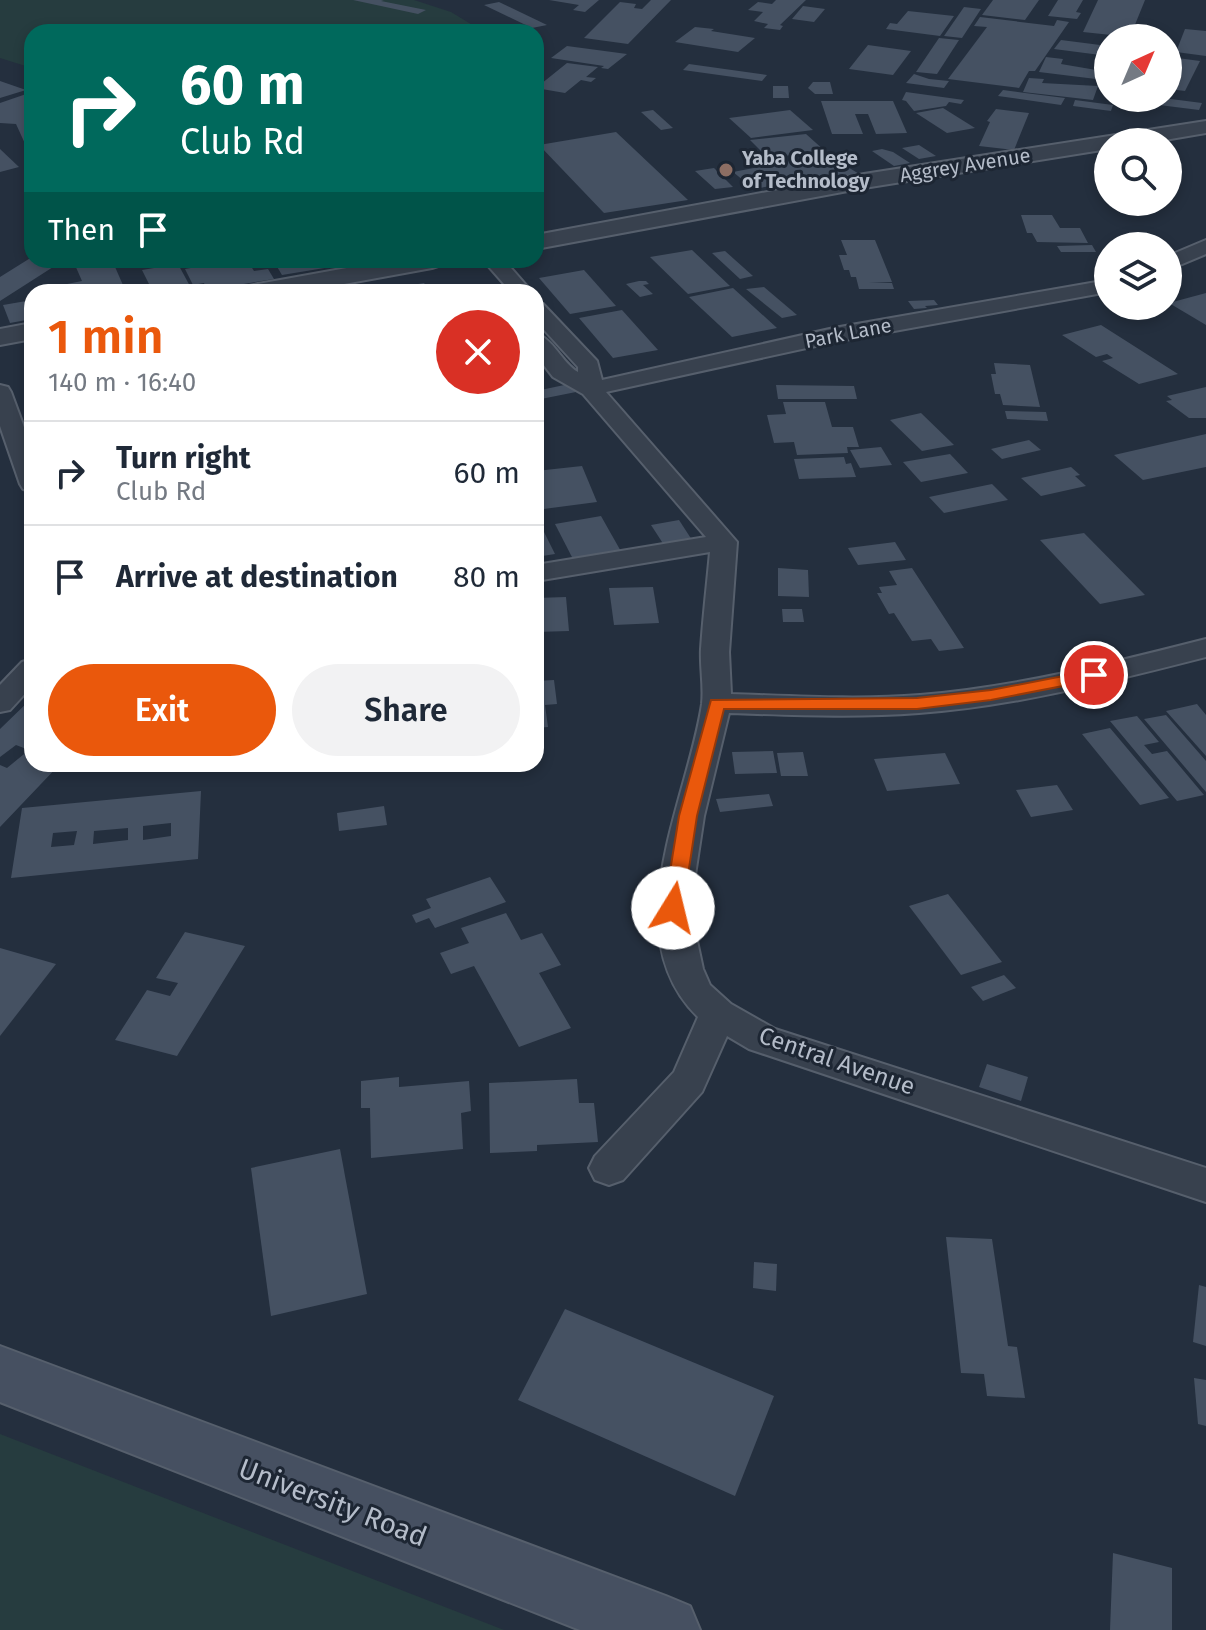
<!DOCTYPE html>
<html lang="en">
<head>
<meta charset="utf-8">
<style>
	:root { --surface:#fff; --page:#f2f2f3; --text:#1f2937; --muted:#747a83; --line:#e0e1e3; --accent:#ea580c }
	body { margin:0; font-family:"Fira Sans",sans-serif; background:var(--page); color:var(--text); height:100vh; display:flex; flex-direction:column; font-size:30px; white-space:nowrap }
	* { box-sizing:border-box; margin:0 }
	p { font-size:26px; color:var(--muted) }
	.icon { flex:none; width:44px; height:44px; fill:none; stroke:currentColor; stroke-width:2; stroke-linecap:round; stroke-linejoin:round }
	.map { position:relative; flex:1; overflow:hidden }
	.details { position:absolute; left:24px; top:284px; width:520px; height:488px; display:flex; flex-direction:column; background:var(--surface); border-radius:24px; box-shadow:0 4px 12px #0003 }
	.details>* { flex:none }
	.top-card { position:absolute; left:24px; top:24px; width:520px; height:244px; border-radius:24px; box-shadow:0 4px 12px #0003; background:#00695c; color:#fff; overflow:hidden }
	.needle { width:52px; rotate:44deg }
	.buttons { position:absolute; left:1094px; top:24px; display:grid; gap:16px }
	.buttons a { display:grid; place-items:center; width:88px; height:88px; border-radius:50%; background:var(--surface); box-shadow:0 4px 12px #0003; font-size:40px }
	.pin { position:absolute; display:grid; place-items:center; width:68px; height:68px; color:#fff; margin:-34px; border:4px solid #fff; border-radius:50%; box-shadow:0 2px 8px #0007 }
	.me { position:absolute; width:88px; margin:-44px; rotate:9deg; stroke-linejoin:round; filter:drop-shadow(0 0 6px #0008) }
	.turn { display:flex; align-items:center; gap:28px; height:168px; padding:0 24px; font-size:36px }
	.turn .icon { width:104px; height:104px; stroke-width:2.5 }
	.turn b { display:block; font-size:56px; line-height:68px }
	.then { display:flex; align-items:center; height:76px; padding:0 24px; background:#0003; gap:16px; font-size:30px }
	.round { display:grid; place-items:center; flex:none; width:84px; height:84px; border-radius:42px; background:var(--page) }
	.head { display:flex; align-items:center; justify-content:space-between; height:136px; padding:0 24px }
	h1 { font-size:48px; font-weight:600; line-height:60px; color:var(--accent) }
	.cta { display:flex; gap:16px; margin-top:auto; padding:16px 24px }
	.cta a { flex:1; height:92px; border-radius:48px; background:var(--accent); color:#fff; font-size:32px; font-weight:600; line-height:92px; text-align:center }
	.cta a+a { background:var(--page); color:var(--text) }
	ul { padding:0; list-style:none }
	li { display:flex; align-items:center; gap:24px; height:104px; padding:0 24px; border-top:2px solid var(--line) }
	li div { flex:1 }
	li b { display:block; font-size:30px }
	li em { font-style:normal }
	.map>svg:first-child { display:block }
	.green { fill:#263c3f }
	.building { fill:#455162; fill-rule:evenodd }
	.lines { fill:none; stroke-linecap:round; stroke-linejoin:round }
	.minor-casing { stroke:#565f6c; stroke-width:4 }
	.tertiary-casing { stroke:#565f6c; stroke-width:4 }
	.secondary-casing { stroke:#565f6c; stroke-width:4 }
	.minor { fill:#38414e; fill-rule:evenodd }
	.tertiary { fill:#38414e; fill-rule:evenodd }
	.secondary { fill:#465061; fill-rule:evenodd }
	.route { fill:#ea580c; stroke:#983908; stroke-width:2 }
	.education-dot { fill:#8d6e63; stroke:#1d2633; stroke-width:3 }
	.labels { text-anchor:middle; stroke-width:6; stroke-linejoin:round; paint-order:stroke }
	.far-poi-label { font-size:20px; font-weight:bold; fill:#b4bcc9; stroke:#1d2633; text-anchor:start }
	.far-street-label { font-size:20px; fill:#b4bcc9; stroke:#1d2633 }
	.street-label { font-size:24px; fill:#b4bcc9; stroke:#1d2633 }
	.near-street-label { font-size:28px; fill:#b4bcc9; stroke:#1d2633 }
</style>
</head>
<body>
<div class="map">
<svg width="1206" height="1630" viewBox="0 0 1206 1630">
	<rect width="100%" height="100%" fill="#242f3e"/>
	<!-- green -->
	<g class="green">
		<path d="M0,0H414L451,12L484,32H32V68L0,58Z"/>
		<path d="M0,1434L504,1630H0Z"/>
	</g>
	<!-- building -->
	<g class="building">
		<path d="M353,0H384L381,1L426,10L418,14Z"/>
		<path d="M549,0H599L585,12L573,10L579,5Z"/>
		<path d="M651,0H671L628,44L584,38L620,2L636,4L634,8L642,9Z"/>
		<path d="M776,0H806L780,25L783,26L780,30L764,28L768,24L754,21L763,12L748,10L758,2L772,4Z"/>
		<path d="M993,0H1039L1025,20L982,15Z"/>
		<path d="M1058,0H1083L1076,12L1081,13L1077,19L1048,16Z"/>
		<path d="M1098,0H1145L1130,37L1083,32Z"/>
		<path d="M499,2L547,25L532,28L484,5Z"/>
		<path d="M803,6L825,9L814,22L792,19Z"/>
		<path d="M964,7L981,9L962,38L944,36Z"/>
		<path d="M908,11L954,16L940,36L886,29L890,23L897,24Z"/>
		<path d="M980,17L1054,26L1057,20L1069,22L1035,71H1029L1019,88L948,79L987,27L974,26Z"/>
		<path d="M695,27L714,29L711,31L755,38L738,52L675,42Z"/>
		<path d="M1185,29L1206,31V56L1176,52Z"/>
		<path d="M939,38L959,40L937,74L916,72Z"/>
		<path d="M1061,40L1108,46V56L1054,49Z"/>
		<path d="M868,45L911,51L893,75L849,69Z"/>
		<path d="M567,46L627,54L608,69L601,68L604,66L551,58Z"/>
		<path d="M1046,57L1063,59L1061,64L1108,72L1104,80L1039,72Z"/>
		<path d="M1170,57L1200,61L1185,91L1168,89Z"/>
		<path d="M567,63L598,67L586,77L596,78L591,82L581,80L565,93L536,88Z"/>
		<path d="M689,64L767,75L762,81L683,70Z"/>
		<path d="M914,74L929,79L949,81L944,88L906,83Z"/>
		<path d="M1029,78L1044,79L1042,83L1098,86L1093,100L1023,92Z"/>
		<path d="M0,81L26,90L0,98Z"/>
		<path d="M813,82H830L833,94H815L808,88Z"/>
		<path d="M773,86H788L789,98H773Z"/>
		<path d="M1003,90L1025,93L1065,98L1061,105L998,96Z"/>
		<path d="M32,92V159L16,124L0,123V103Z"/>
		<path d="M906,92L964,100L961,104L949,102L946,106L914,111L906,101L902,100Z"/>
		<path d="M1153,98H1163L1202,103L1199,110L1151,104Z"/>
		<path d="M1075,100L1113,105L1111,111L1073,106Z"/>
		<path d="M821,101H893L907,133L876,134L868,114H855L863,134H832Z"/>
		<path d="M943,108L975,128L947,133L916,113Z"/>
		<path d="M996,109L1029,113L1014,150L979,146L990,122L987,121Z"/>
		<path d="M653,110L673,128L661,130L641,112Z"/>
		<path d="M790,110L813,130L751,138L729,118Z"/>
		<path d="M616,132L688,200L604,213L539,145Z"/>
		<path d="M806,134L825,151L768,158L750,140Z"/>
		<path d="M919,145L936,156L919,159L902,148Z"/>
		<path d="M0,149L19,167L0,172Z"/>
		<path d="M882,149L893,152L910,163L894,166L872,151Z"/>
		<path d="M826,154L861,175L815,183L810,179L754,189L733,172Z"/>
		<path d="M714,168L733,187L715,189L695,171Z"/>
		<path d="M1021,215H1052L1060,228H1080L1088,243L1037,242L1032,233H1027Z"/>
		<path d="M841,240H875L892,282L869,283H892L894,289H859L856,277H851L849,270H844L839,255H847Z"/>
		<path d="M1092,245L1096,252H1061L1057,246Z"/>
		<path d="M692,250L730,286L688,294L650,257Z"/>
		<path d="M725,251L753,276L740,279L712,253Z"/>
		<path d="M32,257V260H64L0,301V277Z"/>
		<path d="M112,260L126,292H64L62,285L82,281L75,265Z"/>
		<path d="M236,260H247L254,271L268,269L274,279L207,290L204,283L193,285L185,269Z"/>
		<path d="M273,260H354L355,263L282,275Z"/>
		<path d="M178,264L191,288L153,292L142,270Z"/>
		<path d="M584,270L616,306L570,314L539,278Z"/>
		<path d="M639,281H646L649,284L643,285L653,294L640,297L626,284Z"/>
		<path d="M424,283L431,292H383V290Z"/>
		<path d="M764,287L797,315L782,318L746,289Z"/>
		<path d="M733,288L777,328L732,337L689,297Z"/>
		<path d="M1206,293V325L1169,303Z"/>
		<path d="M32,300V319L10,323L3,305Z"/>
		<path d="M934,300L938,305L925,306L927,308L914,309L908,301Z"/>
		<path d="M622,310L658,350L613,358L579,318Z"/>
		<path d="M1101,325L1178,374L1139,384L1102,361L1113,358L1107,354L1096,357L1062,335Z"/>
		<path d="M994,363L1030,365L1040,407L1003,405L1000,394H995L991,374H996Z"/>
		<path d="M569,384L576,392L536,400V391Z"/>
		<path d="M776,385L854,386L857,399H778Z"/>
		<path d="M1206,387V418H1189L1166,401L1172,400L1167,396Z"/>
		<path d="M783,402H825L832,427H853L859,447H847L848,453L797,455L794,442L774,443L767,415L786,414Z"/>
		<path d="M1005,411L1046,412L1048,421L1007,419Z"/>
		<path d="M921,413L954,445L922,451L890,420Z"/>
		<path d="M1206,434V467L1143,480L1114,455Z"/>
		<path d="M1029,440L1041,450L1002,459L991,449Z"/>
		<path d="M881,447L892,465L860,468L850,450Z"/>
		<path d="M950,454L968,473L921,482L903,462Z"/>
		<path d="M844,457L846,464L851,463L856,477L799,479L794,459Z"/>
		<path d="M582,466L597,502L536,510V471Z"/>
		<path d="M1071,467L1080,475L1075,476L1086,486L1041,496L1021,478Z"/>
		<path d="M992,484L1008,500L944,513L929,497Z"/>
		<path d="M536,516L555,554L536,557Z"/>
		<path d="M601,516L623,555L575,563L555,524Z"/>
		<path d="M679,520L692,540L664,545L651,525Z"/>
		<path d="M1084,533L1145,595L1100,604L1040,540Z"/>
		<path d="M895,542L906,560L858,565L848,548Z"/>
		<path d="M778,568L808,570L809,597L778,596Z"/>
		<path d="M912,568L964,648L939,651L931,639L912,641L894,613L889,614L877,593H882L879,587L897,585L889,571Z"/>
		<path d="M653,587L659,623L614,625L609,588Z"/>
		<path d="M566,597L569,631L536,632V598Z"/>
		<path d="M782,609H802L804,622H783Z"/>
		<path d="M554,680L557,704L545,705L548,727L536,728V681Z"/>
		<path d="M32,698V726L25,732L32,735V764H60L0,827V765L7,768L29,750L16,745L0,757V729Z"/>
		<path d="M1197,704L1206,715V756L1166,711Z"/>
		<path d="M1166,715L1206,761V792L1144,719Z"/>
		<path d="M1137,716L1159,742L1144,745L1152,754L1167,751L1204,795L1177,801L1110,721Z"/>
		<path d="M1110,728L1169,798L1140,805L1082,734Z"/>
		<path d="M773,751L777,773L735,774L732,752Z"/>
		<path d="M803,752L808,776H781L777,753Z"/>
		<path d="M945,753L960,784L887,791L874,759Z"/>
		<path d="M1057,785L1073,810L1031,817L1016,790Z"/>
		<path d="M201,791L198,859L11,878L22,808ZM171,823V836L143,840V826ZM128,828V840L93,844L94,831ZM77,831L74,845L51,847L53,833Z"/>
		<path d="M769,794L773,806L720,812L716,799Z"/>
		<path d="M384,806L387,825L339,831L337,813Z"/>
		<path d="M490,877L506,902L435,928L429,918L416,923L412,915L431,908L426,899Z"/>
		<path d="M948,894L1002,962L961,975L909,906Z"/>
		<path d="M506,913L521,940L542,933L561,965L539,973L571,1028L519,1047L474,966L451,974L440,953L469,943L461,928Z"/>
		<path d="M185,932L245,946L177,1056L115,1040L147,990L170,996L178,983L156,978Z"/>
		<path d="M0,948L56,964L0,1036Z"/>
		<path d="M1004,975L1016,988L983,1001L971,987Z"/>
		<path d="M987,1064L1028,1077L1021,1101L979,1087Z"/>
		<path d="M399,1077V1087L469,1081L471,1111L461,1113L463,1149L371,1158L370,1108H361V1081Z"/>
		<path d="M577,1079L579,1103H594L598,1142L537,1145V1151L490,1153L489,1083Z"/>
		<path d="M340,1149L367,1294L271,1316L251,1168Z"/>
		<path d="M946,1237L992,1239L1008,1346L1017,1347L1025,1398L987,1396L984,1374L961,1373Z"/>
		<path d="M754,1262L777,1264L776,1291L753,1288Z"/>
		<path d="M1199,1285L1206,1287V1346L1193,1342Z"/>
		<path d="M565,1309L774,1396L735,1496L518,1400Z"/>
		<path d="M1194,1378L1206,1380V1426L1198,1424Z"/>
		<path d="M1113,1553L1172,1568V1630H1110Z"/>
	</g>
	<g class="lines">
		<!-- minor casing -->
		<g class="minor-casing">
			<g id="minor">
				<path d="M1206,240V254L1168,270V256Z"/>
				<path d="M483,260H504L532,292H511Z"/>
				<path d="M1108,280V292L834,342L606,392L737,542L729,652L731,694C794,696 857,700 920,695C1017,687 1112,663 1206,639V657C1112,681 1016,706 919,713C856,718 792,715 729,713L704,816L690,908L703,969L710,985L731,1004L775,1029L1206,1168V1202L749,1049L727,1036L702,1092L623,1180L609,1185L595,1180L589,1168L595,1156L674,1072L698,1017C613,934 688,800 702,704C704,686 700,667 701,649C703,617 707,585 710,552L536,581V565L706,537L583,394L553,377L536,355V334C554,339 562,363 578,372V367L536,321V302L543,304L597,361L602,380L834,328Z"/>
				<path d="M0,385L8,387L11,392L32,449V491L23,489L20,484L0,426Z"/>
				<path d="M32,659V686L10,710L0,712V685L22,662Z"/>
			</g>
		</g>
		<!-- tertiary casing -->
		<g class="tertiary-casing">
			<g id="tertiary">
				<path d="M1206,121V133L1153,142H1108V149L864,188L536,249V235L864,174Z"/>
				<path d="M391,260H445L441,265L432,268L300,292H245L249,286L258,284Z"/>
				<path d="M32,323V339L0,345V329Z"/>
			</g>
		</g>
		<!-- secondary casing -->
		<g class="secondary-casing">
			<path id="secondary" d="M0,1346L666,1596L690,1606L700,1630H580L0,1402Z"/>
		</g>
		<!-- minor -->
		<use href="#minor" class="minor"/>
		<!-- tertiary -->
		<use href="#tertiary" class="tertiary"/>
		<!-- secondary -->
		<use href="#secondary" class="secondary"/>
	</g>
	<!-- route -->
	<path class="route" d="M1094,670L1102,675L1099,679L991,700L917,709H724L697,816L683,908L673,915L664,908L679,816L711,700L917,698L991,690Z"/>
	<!-- markers -->
	<circle class="education-dot" cx="726" cy="170" r="8"/>
	<g class="labels">
		<!-- far-poi labels -->
		<g class="far-poi-label">
			<text x="742" y="165">Yaba College<tspan x="742" dy="23">of Technology</tspan></text>
		</g>
		<!-- far-street labels -->
		<g class="far-street-label">
			<text transform="translate(965 165) rotate(-9)" y="7">Aggrey Avenue</text>
			<text transform="translate(848 333) rotate(-11)" y="7">Park Lane</text>
		</g>
		<!-- street labels -->
		<g class="street-label">
			<text transform="translate(837 1061) rotate(19)" y="8">Central Avenue</text>
		</g>
		<!-- near-street labels -->
		<g class="near-street-label">
			<text transform="translate(333 1502) rotate(21)" y="10">University Road</text>
		</g>
	</g>
</svg>
<div class="buttons">
<a><svg class="needle" viewBox="-14 -14 28 28"><path d="M0-13l5 13h-10z" fill="#e53935"/><path d="M0 13l5-13h-10z" fill="#747a83"/></svg></a>
<a><svg class="icon" aria-label="search" viewBox="0 0 24 24"><circle cx="10" cy="10" r="6"/><path d="M15 15l6 6"/></svg></a>
<a><svg class="icon" aria-label="layers" viewBox="0 0 24 24"><path d="M12 4l9 5-9 5-9-5zM3 14l9 5 9-5"/></svg></a>
</div>
<div class="pin" style="left:1094px;top:675px;background:#d93025"><svg class="icon" aria-label="arrive" viewBox="0 0 24 24"><path d="M6 21V4h12l-3 4 3 4H6"/></svg></div>
<svg class="me" style="left:673px;top:908px" viewBox="-20 -20 40 40"><circle r="19" fill="#fff"/><path d="M0-13L10 11 0 6-10 11z" fill="#ea580c"/></svg>
<div class="top-card">
<div class="turn"><svg class="icon" aria-label="right" viewBox="0 0 24 24"><path d="M7 20v-9h11M14 6l5 5-5 5"/></svg><div><b>60 m</b>Club Rd</div></div>
<div class="then">Then<svg class="icon" aria-label="arrive" viewBox="0 0 24 24"><path d="M6 21V4h12l-3 4 3 4H6"/></svg></div>
</div>
<section class="details">
<div class="head"><div><h1>1 min</h1><p>140 m · 16:40</p></div><a class="round" style="background:#d93025;color:#fff"><svg class="icon" aria-label="close" viewBox="0 0 24 24"><path d="M6 6l12 12M18 6L6 18"/></svg></a></div>
<ul>
<li><svg class="icon" aria-label="right" viewBox="0 0 24 24"><path d="M7 20v-9h11M14 6l5 5-5 5"/></svg><div><b>Turn right</b><p>Club Rd</p></div><em>60 m</em></li>
<li><svg class="icon" aria-label="arrive" viewBox="0 0 24 24"><path d="M6 21V4h12l-3 4 3 4H6"/></svg><div><b>Arrive at destination</b></div><em>80 m</em></li>
</ul>
<div class="cta"><a>Exit</a><a>Share</a></div>
</section>
</div>
</body>
</html>
